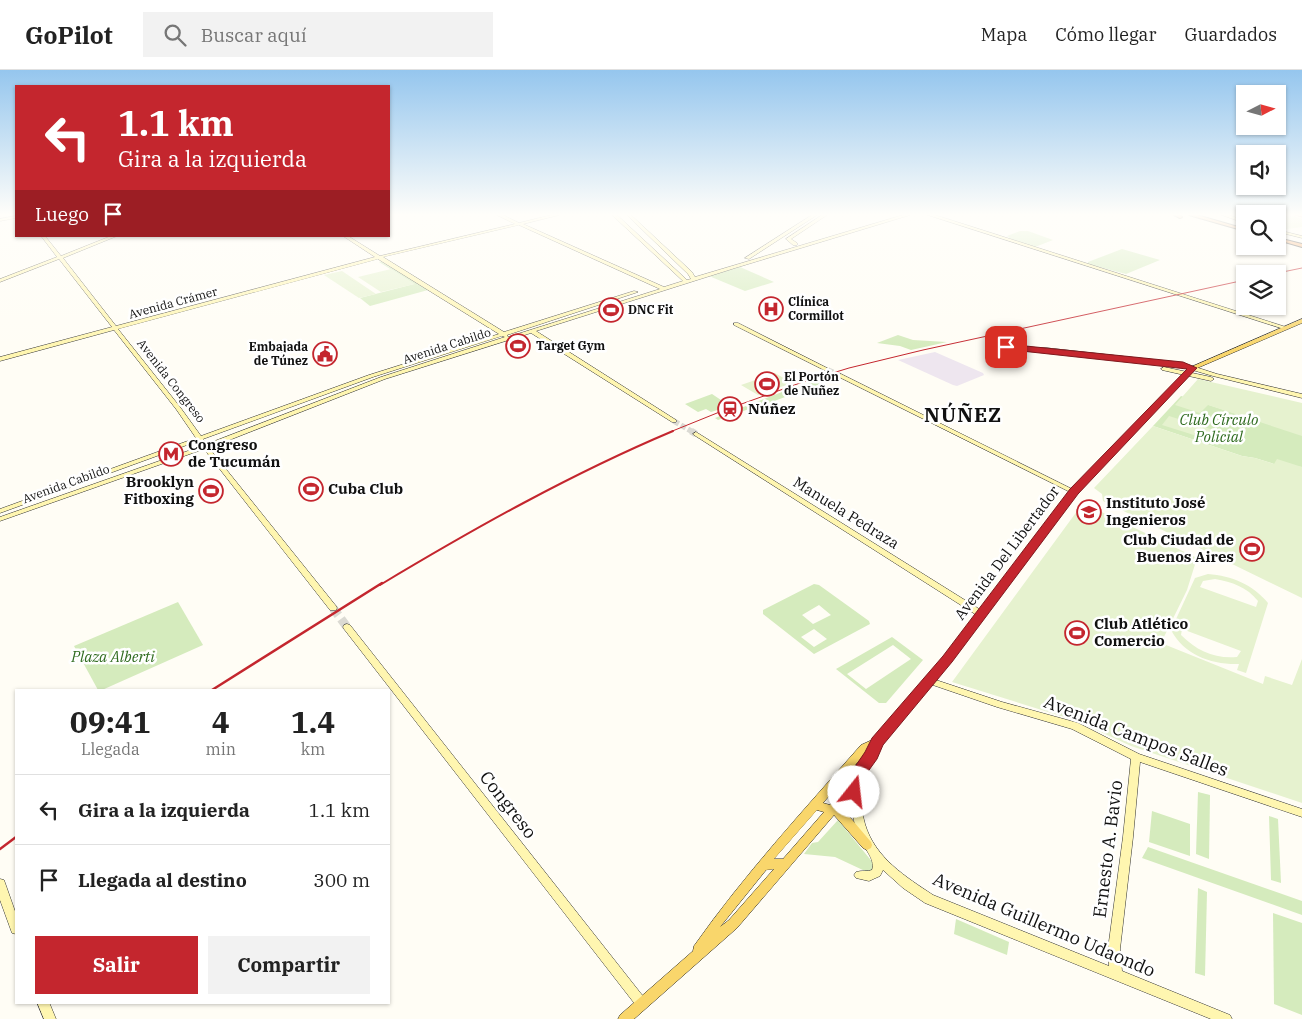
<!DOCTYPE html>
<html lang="es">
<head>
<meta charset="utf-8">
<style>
	:root { --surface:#fff; --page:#f2f2f2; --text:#222; --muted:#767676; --line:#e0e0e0; --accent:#c4262e }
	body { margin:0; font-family:"IBM Plex Serif",serif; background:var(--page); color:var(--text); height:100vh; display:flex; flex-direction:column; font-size:19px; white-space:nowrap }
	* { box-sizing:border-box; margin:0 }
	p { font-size:16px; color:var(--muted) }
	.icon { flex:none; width:28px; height:28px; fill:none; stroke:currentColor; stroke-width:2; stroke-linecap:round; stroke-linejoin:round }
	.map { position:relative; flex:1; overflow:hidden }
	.side { position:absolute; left:15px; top:619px; width:375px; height:315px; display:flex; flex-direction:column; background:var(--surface); border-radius:0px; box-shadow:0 1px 4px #0004 }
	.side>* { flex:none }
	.guide { position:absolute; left:15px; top:15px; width:375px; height:152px; border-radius:0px; box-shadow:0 1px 4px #0004; background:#c4262e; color:#fff; overflow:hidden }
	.needle { width:32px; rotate:84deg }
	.fabs { position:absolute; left:1236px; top:15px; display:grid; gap:10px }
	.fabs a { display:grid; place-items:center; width:50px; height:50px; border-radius:0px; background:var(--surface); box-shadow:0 1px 4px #0004; font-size:25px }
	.pin { position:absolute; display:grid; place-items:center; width:42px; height:42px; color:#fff; margin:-21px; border-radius:10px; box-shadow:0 2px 8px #0006 }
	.me { position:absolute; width:55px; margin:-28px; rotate:16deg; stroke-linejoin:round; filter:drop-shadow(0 0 4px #0008) }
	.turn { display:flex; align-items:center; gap:18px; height:105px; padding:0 20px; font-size:22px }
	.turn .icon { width:65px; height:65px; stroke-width:2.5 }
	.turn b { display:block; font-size:35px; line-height:42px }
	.then { display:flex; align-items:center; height:48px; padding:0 20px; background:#0003; gap:10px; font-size:19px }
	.eta { display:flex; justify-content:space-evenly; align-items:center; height:85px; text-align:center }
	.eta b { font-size:30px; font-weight:700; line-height:35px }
	.primary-button { display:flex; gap:10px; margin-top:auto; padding:10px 20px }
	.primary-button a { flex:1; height:58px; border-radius:0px; background:var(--accent); color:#fff; font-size:20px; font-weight:700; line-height:58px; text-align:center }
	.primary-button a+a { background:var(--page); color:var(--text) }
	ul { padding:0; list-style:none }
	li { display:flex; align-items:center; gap:15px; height:70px; padding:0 20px; border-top:1px solid var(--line) }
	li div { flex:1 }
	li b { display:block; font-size:19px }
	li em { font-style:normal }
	header { display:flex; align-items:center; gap:30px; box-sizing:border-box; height:70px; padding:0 25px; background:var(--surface); border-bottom:1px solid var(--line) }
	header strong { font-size:24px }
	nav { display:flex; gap:28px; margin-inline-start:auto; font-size:18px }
	.search { width:350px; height:45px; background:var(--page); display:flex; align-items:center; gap:12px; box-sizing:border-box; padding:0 18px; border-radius:0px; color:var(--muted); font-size:19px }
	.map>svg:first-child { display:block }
	.industrial { fill:#eee6ef }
	.green { fill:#d5ebbd; fill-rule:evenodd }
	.pitch { fill:#e6f2cf; fill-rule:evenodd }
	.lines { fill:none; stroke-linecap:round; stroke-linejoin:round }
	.secondary-tunnel-far2 { stroke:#dbdad3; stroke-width:5.5; stroke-dasharray:5.5 2.5; stroke-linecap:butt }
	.secondary-tunnel-far1 { stroke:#dbdad3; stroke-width:7; stroke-dasharray:7 4; stroke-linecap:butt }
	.secondary-tunnel { stroke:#dbdad3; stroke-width:9; stroke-dasharray:9 4.5; stroke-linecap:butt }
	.secondary-casing { stroke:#333; stroke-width:1 }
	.primary-casing { stroke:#222; stroke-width:1 }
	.highway-casing { stroke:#222; stroke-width:2 }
	.secondary { fill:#fff6b0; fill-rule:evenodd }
	.primary { fill:#f9d66b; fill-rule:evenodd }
	.highway { fill:#f5a25d; fill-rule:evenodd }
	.rail-far2 { stroke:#c4262e; stroke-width:1 }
	.rail-far1 { stroke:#c4262e; stroke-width:2 }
	.rail { stroke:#c4262e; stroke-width:2.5 }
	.route { fill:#c4262e; stroke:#7f191e }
	.labels { text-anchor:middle; stroke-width:5; stroke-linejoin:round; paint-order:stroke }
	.far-poi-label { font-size:12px; font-weight:bold; fill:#111; stroke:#fff; text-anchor:start }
	.far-street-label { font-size:12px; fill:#111; stroke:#fff }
	.poi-label { font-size:15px; font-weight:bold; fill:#111; stroke:#fff; text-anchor:start }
	.park-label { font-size:15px; font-style:italic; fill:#2f6b1f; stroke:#fff }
	.street-label { font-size:15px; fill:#111; stroke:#fff }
	.near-street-label { font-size:18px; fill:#111; stroke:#fff }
	.district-label { font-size:20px; font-weight:bold; letter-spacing:1px; fill:#111; stroke:#fff }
</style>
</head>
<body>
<header>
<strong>GoPilot</strong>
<div class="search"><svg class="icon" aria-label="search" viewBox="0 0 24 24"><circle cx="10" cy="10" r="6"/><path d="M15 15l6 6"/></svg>Buscar aquí</div>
<nav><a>Mapa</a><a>Cómo llegar</a><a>Guardados</a></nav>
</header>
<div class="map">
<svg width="1302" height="949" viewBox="0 0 1302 949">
	<rect width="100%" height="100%" fill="#fffdf5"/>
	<!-- industrial -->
	<path class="industrial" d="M935,282L983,303L984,305L957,316L953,315L898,290Z"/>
	<!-- green -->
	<g class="green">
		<path d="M1020,161H1028L1053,170L1035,177L1011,169L1007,166Z"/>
		<path d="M1122,179L1160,190L1126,204L1088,194V192Z"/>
		<path d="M382,191L428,220L370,236L360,228L414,214L379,192Z"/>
		<path d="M740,197L774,212L745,221L709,206Z"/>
		<path d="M898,265L913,270L947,272L911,280L900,276L877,273Z"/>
		<path d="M832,306L837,308L750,340L749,339L718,350L715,348L782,322Z"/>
		<path d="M712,324L730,336L711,342L706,339L698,342L685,334Z"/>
		<path d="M1181,326L1302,365V397L1274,394L1255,388L1242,386L1153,356Z"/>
		<path d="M814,514L819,515L869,551L870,554L814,584L763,544V540ZM819,535L831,545L813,554L802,545ZM814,559L827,569L814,577L801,567Z"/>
		<path d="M178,532L203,575L102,620H98L74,576Z"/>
		<path d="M892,567L923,590L886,633H879L836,599ZM893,575L911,589L866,619L847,604Z"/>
		<path d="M1198,722L1210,725L1209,789L1196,784Z"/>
		<path d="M1152,741L1190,754V786L1149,772Z"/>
		<path d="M1269,746L1278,749L1281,813L1271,810Z"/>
		<path d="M838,750L874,794L873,800L865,801L835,787L804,784L812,773L818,772Z"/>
		<path d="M1148,777L1302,831V845L1142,788Z"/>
		<path d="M1198,818L1207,822L1205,906L1195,903Z"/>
		<path d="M1273,843L1302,853V945L1274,934Z"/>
		<path d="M956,849L1009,872L1007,885L954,864Z"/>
	</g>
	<!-- pitch -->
	<g class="pitch">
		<path d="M1278,145H1291L1302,149V157L1278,160Z"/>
		<path d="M391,199L415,214L381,222L358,207Z"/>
		<path d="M342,201L376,224L359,228L324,205Z"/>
		<path d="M775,303L792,313L758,325L741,315Z"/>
		<path d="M1198,309L1302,333V366L1208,335L1200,343L1175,335Z"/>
		<path d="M1169,346L1220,362L1213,371L1162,355Z"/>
		<path d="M1153,356L1242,386L1255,388L1274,394L1277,389L1302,397V528L1103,431L1102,424L1094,418Z"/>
		<path d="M1083,433L1197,488L1187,520L1161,573L1263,614L1265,606L1292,615L1302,589V733L1131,676L1077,651L952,612Z"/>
		<path d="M1208,504C1232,506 1252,514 1268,533L1246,603L1237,600L1239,594C1212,595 1184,585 1171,560L1195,508ZM1215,509C1232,512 1247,517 1258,531L1256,537L1200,517L1203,511ZM1182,559L1241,581L1237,587C1215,589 1197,581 1181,565Z"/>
	</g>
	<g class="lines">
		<!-- secondary-tunnel-far2 -->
		<g class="secondary-tunnel-far2">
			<path d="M828,300L841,306"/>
			<path d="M674,351L693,362"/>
		</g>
		<!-- secondary-tunnel-far1 -->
		<path class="secondary-tunnel-far1" d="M691,361L696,364"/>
		<!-- secondary-tunnel -->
		<path class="secondary-tunnel" d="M333,538L347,557"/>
		<!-- secondary casing -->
		<g class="secondary-casing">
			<g id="secondary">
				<path d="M497,145H503L519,153L551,145H559L523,154L664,217L683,211L612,145H617L687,210L691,209L688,204L627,145H631L692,202L695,207L903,145H910L735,198L536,261L676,350V352H672L531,263L385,309L209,378L336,536L337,538L336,540H330L204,379L0,451V447L202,376L198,371L0,443V439L196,368L176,339L114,260L0,291V287L112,257L59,189L0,212V209L57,187L41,166H45L61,186L111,166H117L63,188L116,256L375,187L343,166H348L380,186L515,154ZM519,155L660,219L508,267L507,265L638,222L634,221L504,262L383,187ZM378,189L499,264L369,305L201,366L180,337L118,259ZM502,266L505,267L381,307L207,374L203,369L373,307Z"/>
				<path d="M812,145H817L749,189L745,188Z"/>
				<path d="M822,145H827L791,169L797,173V175H793L786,169Z"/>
				<path d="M928,145H935L1289,258L1284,259Z"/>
				<path d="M1222,145H1229L1245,151V153Z"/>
				<path d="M16,146V148L0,151V149Z"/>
				<path d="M1278,160L1302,166V168L1278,162Z"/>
				<path d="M734,253H738L831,300L830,301H826L734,255Z"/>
				<path d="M1001,276L1047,278L1183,293L1217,304L1302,324V328L1213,306L1182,297L1047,282L999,279V277Z"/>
				<path d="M1164,297L1211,307L1214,309L1211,311L1162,300L1161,299Z"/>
				<path d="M841,304L1076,421L1077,422L1076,423H1072L839,307V305Z"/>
				<path d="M696,362L984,542L985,544L984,546H978L694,365L693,364Z"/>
				<path d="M347,554L350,555L646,930L648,934L646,938L642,940L638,938L344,559L343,557L344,555Z"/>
				<path d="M930,608L1002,632L1078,653L1139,684L1302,739V747L1140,692L1133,767L1120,879L1122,901L1230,945L1232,949H1211L925,833L903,818L883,800L880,806L869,811L856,808L854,805L856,802C862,800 867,802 872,800C876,789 863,777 859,768C852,750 852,731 846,713L847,710L851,709L855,710L856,713C860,727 861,741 865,754C875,788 906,807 933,825L1109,896L1108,879L1123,767L1131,689L1072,659L997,637L927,613L926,611L927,609Z"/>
				<path d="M0,809L4,810L16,844V864L12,863L0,830Z"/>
				<path d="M37,932H49L56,949H44Z"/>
			</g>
		</g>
		<!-- primary casing -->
		<g class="primary-casing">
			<path id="primary" d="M1302,249V253L1195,299L1076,423L950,591L881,674L875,688L840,738L843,739L871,772L872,775L871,778L867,780L863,778L834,745L737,858L634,949H618L620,945L693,881L694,876C744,805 803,741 861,675L874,669L944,587L1072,421L1191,297ZM869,680L830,735L823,733L867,681ZM817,740L824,742L783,789H774ZM774,799L729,850L720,857L766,800Z"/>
		</g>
		<!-- highway casing -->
		<g class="highway-casing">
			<g id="highway">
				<path d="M1174,145H1180L1182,147L1180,148Z"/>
				<path d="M1189,145H1197L1245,159V161Z"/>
				<path d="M1278,168L1302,174V177L1278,170Z"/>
			</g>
		</g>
		<!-- secondary -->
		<use href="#secondary" class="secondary"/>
		<!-- primary -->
		<use href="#primary" class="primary"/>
		<!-- highway -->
		<use href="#highway" class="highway"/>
		<!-- rail-far2 -->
		<g class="rail-far2">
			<path d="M1295,145L1302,147"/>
			<path d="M1273,204L1302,198"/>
			<path d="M670,362L722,341L800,313L849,298L923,280L1245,210"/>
		</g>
		<!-- rail-far1 -->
		<path class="rail-far1" d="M380,515C475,458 571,404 673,361"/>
		<!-- rail -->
		<g class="rail">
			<path d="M212,620L382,513"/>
			<path d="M0,779L16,767"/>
		</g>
	</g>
	<!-- sky -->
	<linearGradient id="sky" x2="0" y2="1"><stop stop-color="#95c6ee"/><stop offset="0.52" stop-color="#fffefa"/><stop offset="1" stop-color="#fffefa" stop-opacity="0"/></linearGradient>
	<rect width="1302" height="278" fill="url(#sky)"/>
	<!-- route -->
	<path class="route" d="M1006,274L1183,292L1197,298L1078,424L952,592L883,675L877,689L859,714L862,722L860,726L854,728L849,726L844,713L865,682L872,668L943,586L1070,419L1187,299L1003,279V275Z"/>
	<!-- icons -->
	<defs>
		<g id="hospital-ring" transform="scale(1.25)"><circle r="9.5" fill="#fff" stroke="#c4262e" stroke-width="1.5"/><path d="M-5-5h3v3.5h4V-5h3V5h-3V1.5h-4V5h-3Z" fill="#c4262e"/></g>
		<g id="stadium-ring" transform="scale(1.25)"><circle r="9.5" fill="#fff" stroke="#c4262e" stroke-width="1.5"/><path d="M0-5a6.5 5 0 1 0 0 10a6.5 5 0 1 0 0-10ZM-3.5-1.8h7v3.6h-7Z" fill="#c4262e"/></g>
		<g id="civic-ring" transform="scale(1.25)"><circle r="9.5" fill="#fff" stroke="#c4262e" stroke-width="1.5"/><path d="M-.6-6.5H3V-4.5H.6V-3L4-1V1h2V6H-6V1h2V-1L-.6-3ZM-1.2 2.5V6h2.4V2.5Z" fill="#c4262e"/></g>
		<g id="station-ring" transform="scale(1.25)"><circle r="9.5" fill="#fff" stroke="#c4262e" stroke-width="1.5"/><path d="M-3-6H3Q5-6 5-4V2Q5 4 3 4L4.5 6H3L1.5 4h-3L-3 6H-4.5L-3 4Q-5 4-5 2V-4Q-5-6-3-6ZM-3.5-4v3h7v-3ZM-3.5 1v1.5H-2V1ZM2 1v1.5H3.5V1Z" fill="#c4262e"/></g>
		<g id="metro-ring" transform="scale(1.25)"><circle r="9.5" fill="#fff" stroke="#c4262e" stroke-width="1.5"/><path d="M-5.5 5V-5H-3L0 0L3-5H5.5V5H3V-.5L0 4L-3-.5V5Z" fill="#c4262e"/></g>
		<g id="university-ring" transform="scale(1.25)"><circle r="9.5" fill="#fff" stroke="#c4262e" stroke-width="1.5"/><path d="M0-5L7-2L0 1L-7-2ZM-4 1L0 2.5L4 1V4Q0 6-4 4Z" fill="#c4262e"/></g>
	</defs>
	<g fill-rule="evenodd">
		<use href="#hospital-ring" x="771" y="239"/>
		<use href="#stadium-ring" x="611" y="240"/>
		<use href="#stadium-ring" x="518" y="276"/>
		<use href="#civic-ring" x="325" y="284"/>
		<use href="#stadium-ring" x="767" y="314"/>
		<use href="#station-ring" x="730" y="339"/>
		<use href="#metro-ring" x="171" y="384"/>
		<use href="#stadium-ring" x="311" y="419"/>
		<use href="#stadium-ring" x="211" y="421"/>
		<use href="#university-ring" x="1089" y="442"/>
		<use href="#stadium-ring" x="1252" y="479"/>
		<use href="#stadium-ring" x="1077" y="563"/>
	</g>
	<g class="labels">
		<!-- far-poi labels -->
		<g class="far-poi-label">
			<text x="788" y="236">Clínica<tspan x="788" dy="14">Cormillot</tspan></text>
			<text x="628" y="244">DNC Fit</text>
			<text x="536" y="280">Target Gym</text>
			<text x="308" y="281" text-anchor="end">Embajada<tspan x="308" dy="14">de Túnez</tspan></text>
			<text x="784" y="311">El Portón<tspan x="784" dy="14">de Nuñez</tspan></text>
		</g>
		<!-- far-street labels -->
		<g class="far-street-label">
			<text transform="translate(173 233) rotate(-15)" y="4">Avenida Crámer</text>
			<text transform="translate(447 276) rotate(-18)" y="4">Avenida Cabildo</text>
			<text transform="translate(171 311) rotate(52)" y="4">Avenida Congreso</text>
			<text transform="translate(66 414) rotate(-20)" y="4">Avenida Cabildo</text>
		</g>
		<!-- poi labels -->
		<g class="poi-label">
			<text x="748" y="344">Núñez</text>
			<text x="188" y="380">Congreso<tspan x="188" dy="17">de Tucumán</tspan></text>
			<text x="194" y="417" text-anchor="end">Brooklyn<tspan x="194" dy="17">Fitboxing</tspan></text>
			<text x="328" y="424">Cuba Club</text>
			<text x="1106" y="438">Instituto José<tspan x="1106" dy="17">Ingenieros</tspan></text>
			<text x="1234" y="475" text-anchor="end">Club Ciudad de<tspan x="1234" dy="17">Buenos Aires</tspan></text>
			<text x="1094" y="559">Club Atlético<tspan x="1094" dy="17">Comercio</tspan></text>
		</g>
		<!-- park labels -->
		<g class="park-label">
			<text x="1219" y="355">Club Círculo<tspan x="1219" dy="17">Policial</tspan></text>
			<text x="113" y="592">Plaza Alberti</text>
		</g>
		<!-- street labels -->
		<g class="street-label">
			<text transform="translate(846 443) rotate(32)" y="5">Manuela Pedraza</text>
			<text transform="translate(1007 483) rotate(-53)" y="5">Avenida Del Libertador</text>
		</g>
		<!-- near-street labels -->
		<g class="near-street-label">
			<text transform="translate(1136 666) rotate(21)" y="6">Avenida Campos Salles</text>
			<text transform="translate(508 735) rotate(52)" y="6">Congreso</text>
			<text transform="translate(1108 779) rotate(-83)" y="6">Ernesto A. Bavio</text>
			<text transform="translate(1044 855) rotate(23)" y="6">Avenida Guillermo Udaondo</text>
		</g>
		<!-- district labels -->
		<g class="district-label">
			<text x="963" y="352">NÚÑEZ</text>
		</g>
	</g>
</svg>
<div class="fabs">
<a><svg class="needle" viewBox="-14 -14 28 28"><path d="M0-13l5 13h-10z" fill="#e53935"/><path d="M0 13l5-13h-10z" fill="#767676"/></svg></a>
<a><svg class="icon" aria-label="sound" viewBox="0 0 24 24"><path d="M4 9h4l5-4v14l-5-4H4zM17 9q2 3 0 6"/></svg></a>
<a><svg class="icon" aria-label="search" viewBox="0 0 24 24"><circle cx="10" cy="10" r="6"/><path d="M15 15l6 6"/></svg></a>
<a><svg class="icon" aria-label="layers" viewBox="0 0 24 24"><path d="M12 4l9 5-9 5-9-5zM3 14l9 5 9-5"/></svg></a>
</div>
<div class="pin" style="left:1006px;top:277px;background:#d93025"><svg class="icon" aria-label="arrive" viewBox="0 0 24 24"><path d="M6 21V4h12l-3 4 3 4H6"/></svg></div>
<svg class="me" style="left:854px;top:722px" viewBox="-20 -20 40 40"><circle r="19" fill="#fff"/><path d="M0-13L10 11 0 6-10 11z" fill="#c4262e"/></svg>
<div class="guide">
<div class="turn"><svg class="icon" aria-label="left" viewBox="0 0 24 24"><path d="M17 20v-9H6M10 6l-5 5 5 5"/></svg><div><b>1.1 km</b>Gira a la izquierda</div></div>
<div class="then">Luego<svg class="icon" aria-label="arrive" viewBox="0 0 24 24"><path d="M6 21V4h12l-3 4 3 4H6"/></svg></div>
</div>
<section class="side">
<div class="eta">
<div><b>09:41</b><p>Llegada</p></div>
<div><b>4</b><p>min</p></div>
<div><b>1.4</b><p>km</p></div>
</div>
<ul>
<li><svg class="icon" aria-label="left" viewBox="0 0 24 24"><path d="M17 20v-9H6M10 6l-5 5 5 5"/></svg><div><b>Gira a la izquierda</b></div><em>1.1 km</em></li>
<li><svg class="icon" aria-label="arrive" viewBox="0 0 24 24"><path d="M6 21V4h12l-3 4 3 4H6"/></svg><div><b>Llegada al destino</b></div><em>300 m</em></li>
</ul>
<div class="primary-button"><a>Salir</a><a>Compartir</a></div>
</section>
</div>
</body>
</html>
